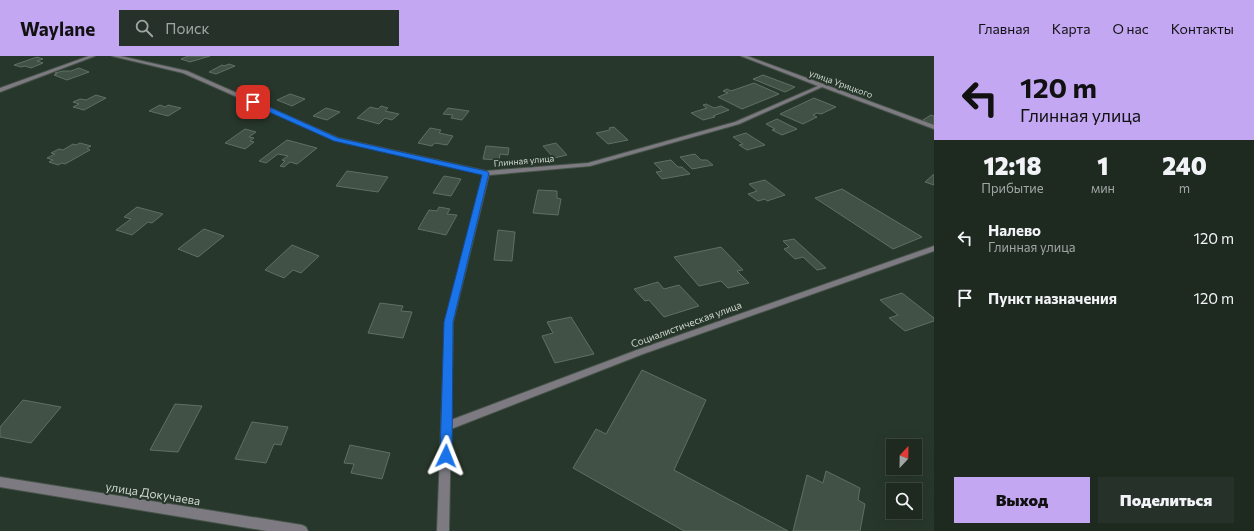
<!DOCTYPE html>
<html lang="ru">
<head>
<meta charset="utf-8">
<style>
	:root { --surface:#1e2920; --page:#263129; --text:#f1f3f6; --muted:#a1a6a5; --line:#3c453e; --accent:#c3a7f2 }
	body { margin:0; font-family:Commissioner,sans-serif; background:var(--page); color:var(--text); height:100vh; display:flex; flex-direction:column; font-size:15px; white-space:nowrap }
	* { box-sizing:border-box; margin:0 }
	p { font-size:13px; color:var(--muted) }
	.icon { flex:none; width:22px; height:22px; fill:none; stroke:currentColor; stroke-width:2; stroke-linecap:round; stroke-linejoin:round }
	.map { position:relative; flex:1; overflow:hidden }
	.panel { display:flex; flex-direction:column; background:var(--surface); width:320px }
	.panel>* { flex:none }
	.hud { background:#c3a7f2; color:#111; overflow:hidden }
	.needle { width:26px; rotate:22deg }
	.controls { position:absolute; left:886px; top:383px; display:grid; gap:8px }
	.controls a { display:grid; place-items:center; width:36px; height:36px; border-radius:0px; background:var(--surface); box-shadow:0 4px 16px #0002,0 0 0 1px var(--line); font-size:20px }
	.pin { position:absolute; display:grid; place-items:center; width:34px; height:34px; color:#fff; margin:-17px; border-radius:8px; box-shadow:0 2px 6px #0006 }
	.me { position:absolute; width:44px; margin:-22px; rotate:2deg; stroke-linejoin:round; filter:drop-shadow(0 0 3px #0008) }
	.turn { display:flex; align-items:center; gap:14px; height:84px; padding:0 20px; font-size:18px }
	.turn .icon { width:52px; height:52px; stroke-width:2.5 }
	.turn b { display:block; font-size:28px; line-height:34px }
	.eta { display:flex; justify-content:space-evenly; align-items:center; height:68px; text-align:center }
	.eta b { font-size:24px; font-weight:800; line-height:28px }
	.button { display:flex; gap:8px; margin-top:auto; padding:8px 20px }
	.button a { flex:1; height:46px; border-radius:0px; background:var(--accent); color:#111; font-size:16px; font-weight:800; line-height:46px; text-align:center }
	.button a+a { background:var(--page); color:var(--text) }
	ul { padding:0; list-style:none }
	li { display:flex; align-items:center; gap:12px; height:60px; padding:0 20px }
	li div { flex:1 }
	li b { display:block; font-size:15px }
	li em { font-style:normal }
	header { display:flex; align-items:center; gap:24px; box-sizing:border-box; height:56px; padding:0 20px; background:var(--accent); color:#111 }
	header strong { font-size:19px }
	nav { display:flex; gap:22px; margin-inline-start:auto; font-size:14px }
	.search { width:280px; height:36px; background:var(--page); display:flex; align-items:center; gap:10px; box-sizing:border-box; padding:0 14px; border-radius:0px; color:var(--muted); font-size:15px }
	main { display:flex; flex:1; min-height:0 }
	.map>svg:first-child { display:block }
	.building { fill:#415145; stroke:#5f7063 }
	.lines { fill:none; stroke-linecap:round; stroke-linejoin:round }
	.street-casing { stroke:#465449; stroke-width:2 }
	.street { fill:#7d7a82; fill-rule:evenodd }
	.route { fill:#1a73e8; stroke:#114b97 }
	.labels { text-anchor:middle; stroke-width:4; stroke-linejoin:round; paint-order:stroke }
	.far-street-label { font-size:9px; fill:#ced8d0; stroke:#28372b }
	.street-label { font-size:10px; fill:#ced8d0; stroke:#28372b }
	.near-street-label { font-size:12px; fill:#ced8d0; stroke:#28372b }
</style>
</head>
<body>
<header>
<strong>Waylane</strong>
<div class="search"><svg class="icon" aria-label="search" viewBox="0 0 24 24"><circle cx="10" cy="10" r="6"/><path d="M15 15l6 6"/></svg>Поиск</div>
<nav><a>Главная</a><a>Карта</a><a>О нас</a><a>Контакты</a></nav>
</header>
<main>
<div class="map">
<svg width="934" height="475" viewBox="0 0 934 475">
	<rect width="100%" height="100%" fill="#28372b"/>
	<!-- building -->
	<g class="building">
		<path d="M188,0H210L190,6L181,3Z"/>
		<path d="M37,1L43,3L37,5L43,7L31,12L25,10L21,11L14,9Z"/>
		<path d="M229,8L235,10L216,18L209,16L222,9L224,10Z"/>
		<path d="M79,12L89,16L67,24L54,19L57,18L55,17L63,15H71Z"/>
		<path d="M763,19L795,31L785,36L753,23Z"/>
		<path d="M754,27L779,38L742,53L718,41L728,37L723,35L727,33L731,35Z"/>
		<path d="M290,38L305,43L292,50L277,44Z"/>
		<path d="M96,39L106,42L84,54L73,51L79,48L73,46L80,43L86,44Z"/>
		<path d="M814,42L836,51L821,58L817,57L813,59L817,61L803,68L780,58Z"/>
		<path d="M706,48L714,52L721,50L729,54L713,60L715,61L703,64L691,57L707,52L703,49Z"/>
		<path d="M160,49L165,51L168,49L181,52L168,60L149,55Z"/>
		<path d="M381,50L388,52L385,55L399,58L392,64L385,62L379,68L357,62L370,51L378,53Z"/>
		<path d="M326,52L340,56L327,64L313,60Z"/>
		<path d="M448,52L469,55L462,64L451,62L453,59L443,58Z"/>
		<path d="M931,59L934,60V69L923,64Z"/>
		<path d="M777,63L797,73L782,79L772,74L775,73L766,68Z"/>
		<path d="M614,71L628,84L608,88L596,77L610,74L609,72Z"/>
		<path d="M430,72L441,74L439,77L453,80L447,89L435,87L432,90L418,87Z"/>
		<path d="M245,73L256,76L249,81L254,82L250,85L254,86L245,93L225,87Z"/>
		<path d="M746,77L765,89L747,94L739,89L743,88L733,81Z"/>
		<path d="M287,84L317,92L297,108L290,106L284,111L280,110L285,105L282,104L288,100L278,98L266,107L259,105Z"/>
		<path d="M80,87L91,90L87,92L90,94L65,108L62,107L58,109L49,106L53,104L47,102L55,98L51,97L59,93L63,94L73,88L76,89Z"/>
		<path d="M556,87L567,99L554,102L543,90Z"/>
		<path d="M486,90L509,92L508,99L500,98L499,104L483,103Z"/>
		<path d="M695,98L701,104H707L713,109L692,113L680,101Z"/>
		<path d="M671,104L678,111H682L690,118L662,123L656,116L662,115L654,107Z"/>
		<path d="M347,115L388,121L378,136L336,130Z"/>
		<path d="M934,118V129L925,126Z"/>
		<path d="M444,120L461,123L451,140L433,137Z"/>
		<path d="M765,124L785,139L767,145L765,143L758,145L748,138L757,135L749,128Z"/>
		<path d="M842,133L922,181L893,193L815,142Z"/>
		<path d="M538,134L557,135V142L561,143L558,159L533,157Z"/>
		<path d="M137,151L163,158L152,167L148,166L132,179L116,174L131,163L124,161Z"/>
		<path d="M439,151L450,153L447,158L457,159L446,179L418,173L429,154L437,155Z"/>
		<path d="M204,173L224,180L198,201L178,193Z"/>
		<path d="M498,174L515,176L512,205L494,204Z"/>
		<path d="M794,183L826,212L817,214L803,201L795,203L784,193L789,191L783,185Z"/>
		<path d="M292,189L319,200L301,217L293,214L284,222L265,214Z"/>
		<path d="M721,191L743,214L737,215L749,227L728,232L721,225L699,230L674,201Z"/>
		<path d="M658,226L664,233L679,229L699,250L664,261L649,244L645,245L634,233Z"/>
		<path d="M902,237L934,262V265L905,275L889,262L898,259L880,244Z"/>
		<path d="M380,247L403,250L401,255L412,256L403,282L368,277Z"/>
		<path d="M571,261L594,298L555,307L542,280L553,277L547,266Z"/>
		<path d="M642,314L706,344L674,414L788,475H684L573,412L596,373L606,378Z"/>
		<path d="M23,344L61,351L31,387L0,381V371Z"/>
		<path d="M175,348L202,350L178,396L150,394Z"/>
		<path d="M252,366L288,371L281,389L274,388L266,407L235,403Z"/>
		<path d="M350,389L390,397L382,423L351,417L354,408L344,407Z"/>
		<path d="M826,415L860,432L858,444L865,448L860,475H793L807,419L823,427Z"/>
	</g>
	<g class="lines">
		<!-- street casing -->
		<g class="street-casing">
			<g id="street">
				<path d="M89,0H95L0,36V32Z"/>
				<path d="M112,0H120L187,15L338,82L486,115L588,107L735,66L818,30L741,0H747L934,69V73L822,31L739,68L590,110L489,119L453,266L451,364L637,294L934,190V195L643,298L451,373L449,475H437L445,266L483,118L334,84L183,17Z"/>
				<path d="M0,421L302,469L306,471L308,475H267L0,431Z"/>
			</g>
		</g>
		<!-- street -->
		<use href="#street" class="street"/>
	</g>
	<!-- route -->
	<path class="route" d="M251,45H256L338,82L486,115L489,117L453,266L452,400L450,404L446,405L442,404L440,400L444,266L482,119L334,85L251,48Z"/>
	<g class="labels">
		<!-- far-street labels -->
		<g class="far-street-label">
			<text transform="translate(841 28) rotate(20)" y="3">улица Урицкого</text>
			<text transform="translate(524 105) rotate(-5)" y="3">Глинная улица</text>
		</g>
		<!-- street labels -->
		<g class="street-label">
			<text transform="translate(686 268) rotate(-20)" y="4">Социалистическая улица</text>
		</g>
		<!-- near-street labels -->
		<g class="near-street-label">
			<text transform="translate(153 438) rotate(9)" y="4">улица Докучаева</text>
		</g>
	</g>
</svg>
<div class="controls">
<a><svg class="needle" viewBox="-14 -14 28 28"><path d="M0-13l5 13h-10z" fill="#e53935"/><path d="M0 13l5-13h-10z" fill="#a1a6a5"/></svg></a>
<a><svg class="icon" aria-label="search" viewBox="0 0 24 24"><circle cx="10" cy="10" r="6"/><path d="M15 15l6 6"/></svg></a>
</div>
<div class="pin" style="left:253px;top:46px;background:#d93025"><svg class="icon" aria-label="arrive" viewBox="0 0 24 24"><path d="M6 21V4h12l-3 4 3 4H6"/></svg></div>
<svg class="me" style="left:446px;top:400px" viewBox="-20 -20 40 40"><path d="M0-17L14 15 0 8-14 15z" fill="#1a73e8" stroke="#fff" stroke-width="4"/></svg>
</div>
<section class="panel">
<div class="hud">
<div class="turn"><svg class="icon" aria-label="left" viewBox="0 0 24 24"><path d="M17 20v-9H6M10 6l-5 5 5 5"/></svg><div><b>120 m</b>Глинная улица</div></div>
</div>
<div class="eta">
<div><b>12:18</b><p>Прибытие</p></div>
<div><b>1</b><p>мин</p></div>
<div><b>240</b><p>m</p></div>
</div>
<ul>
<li><svg class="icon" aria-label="left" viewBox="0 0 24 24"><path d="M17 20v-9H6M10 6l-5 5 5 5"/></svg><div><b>Налево</b><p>Глинная улица</p></div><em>120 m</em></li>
<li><svg class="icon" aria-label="arrive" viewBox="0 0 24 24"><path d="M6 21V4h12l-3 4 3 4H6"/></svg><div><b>Пункт назначения</b></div><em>120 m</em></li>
</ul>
<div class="button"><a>Выход</a><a>Поделиться</a></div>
</section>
</main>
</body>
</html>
